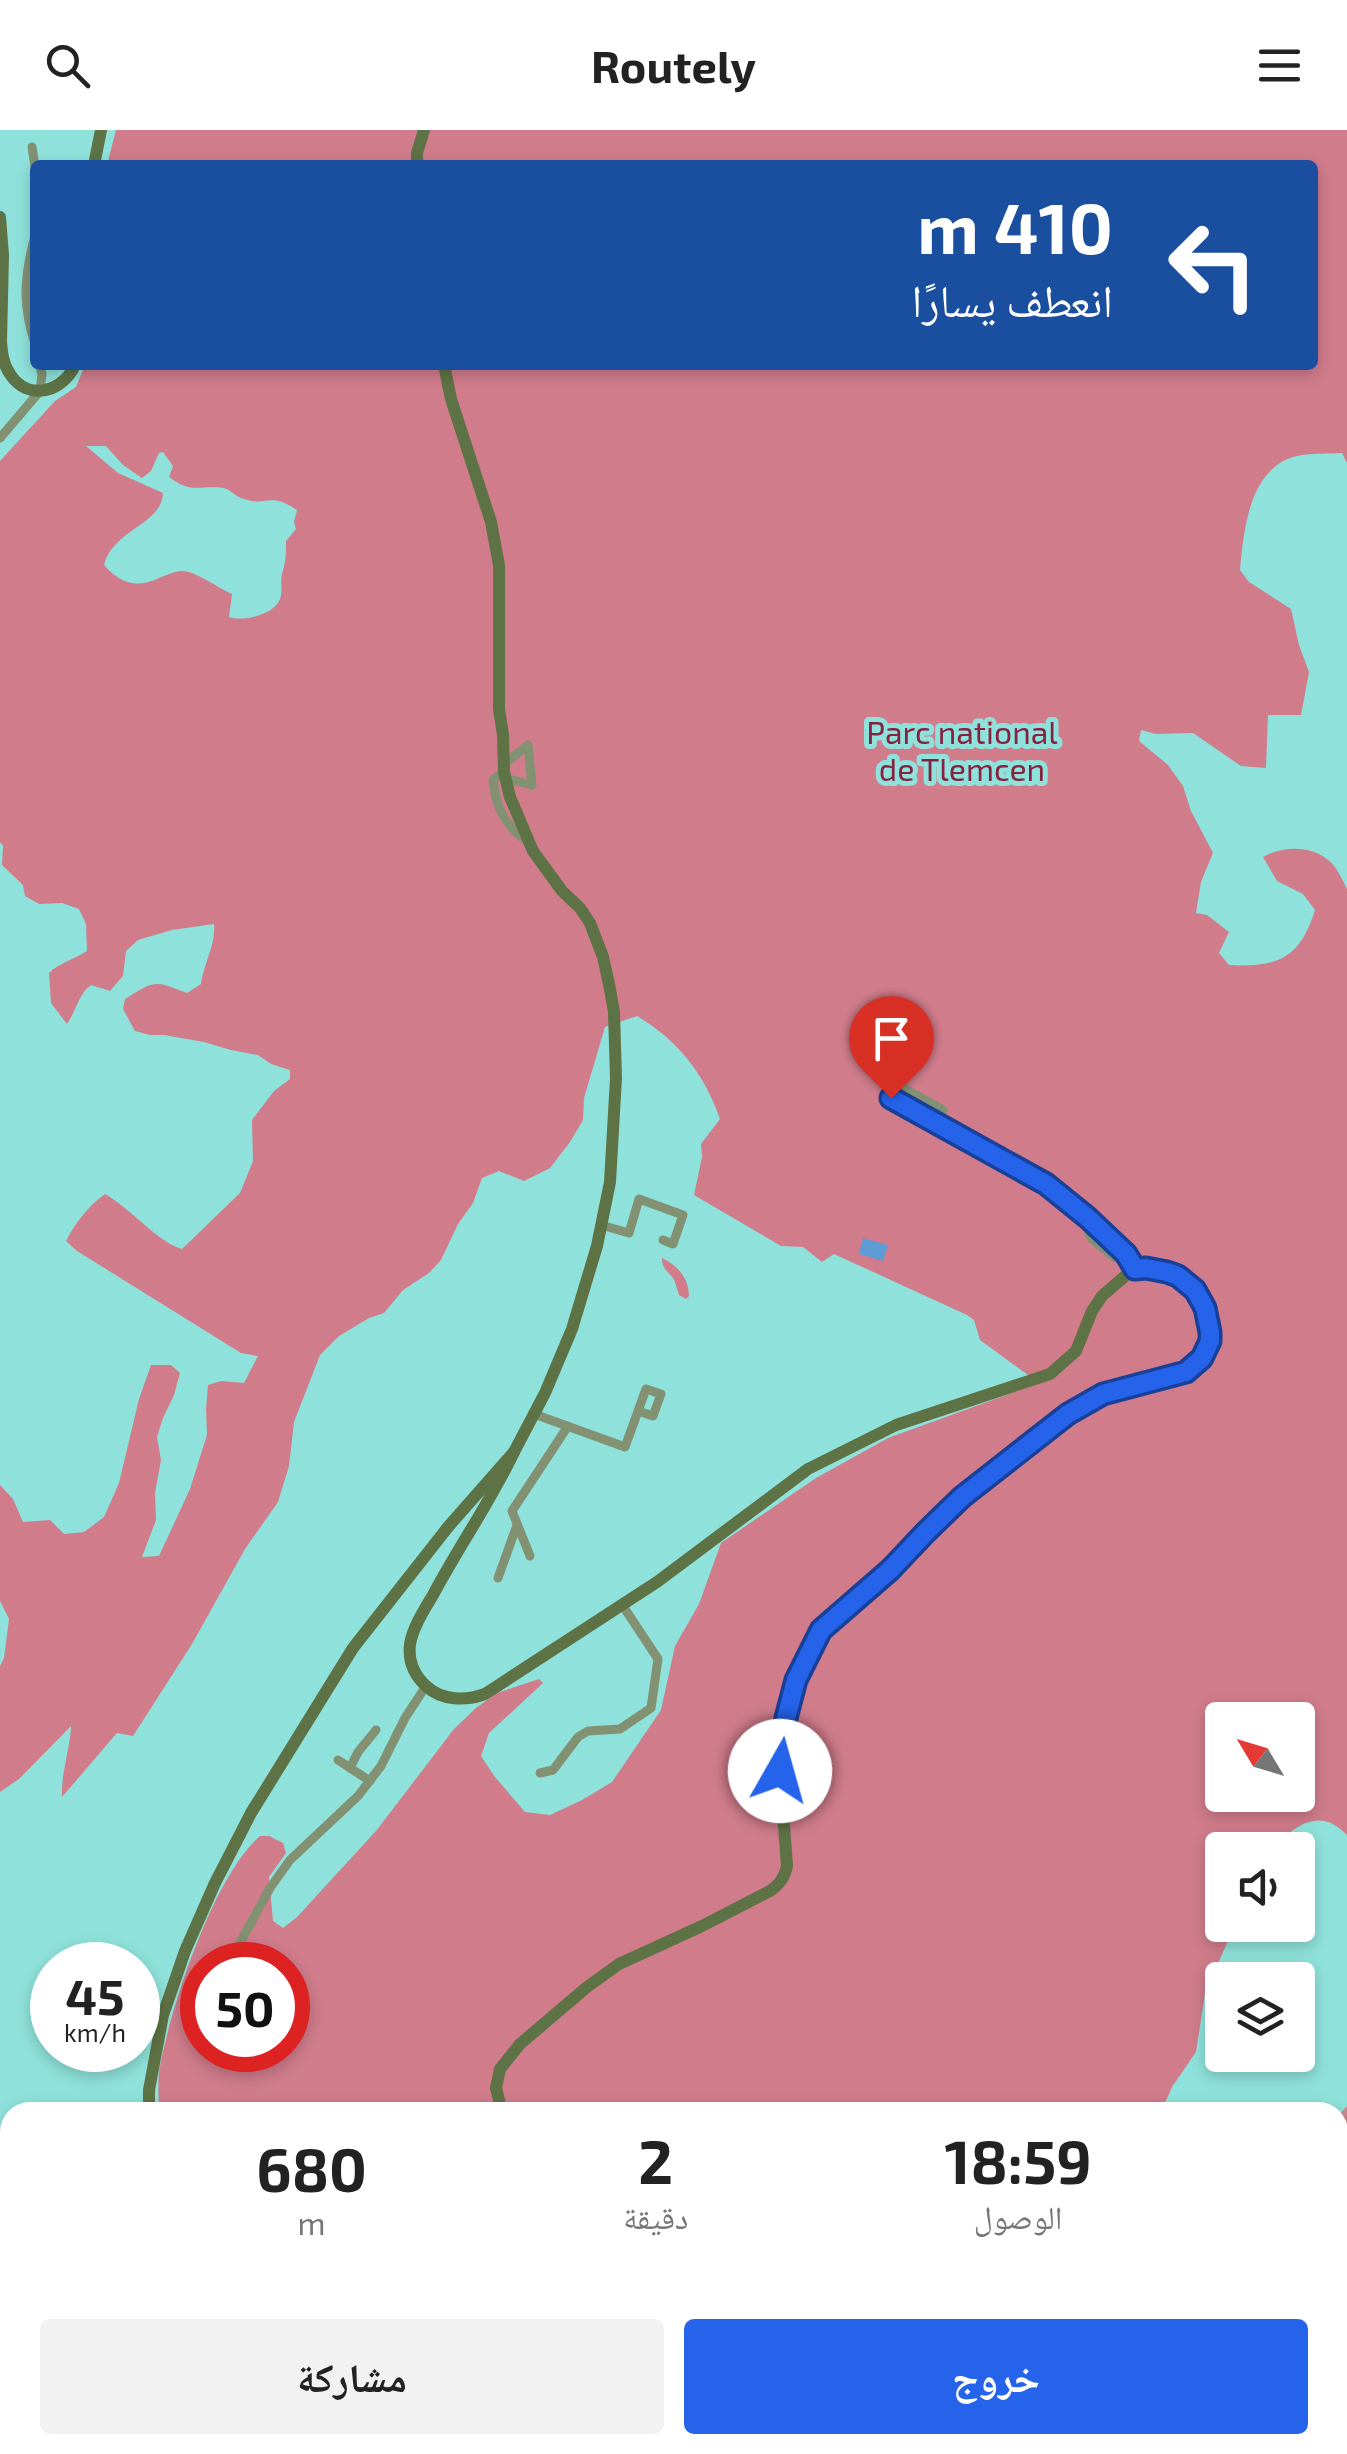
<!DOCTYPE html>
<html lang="ar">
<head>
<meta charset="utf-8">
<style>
	:root { --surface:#fff; --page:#f2f2f2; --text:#222; --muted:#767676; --accent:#2563eb }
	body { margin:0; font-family:"Exo 2","Noto Naskh Arabic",sans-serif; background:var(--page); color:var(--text); direction:rtl; height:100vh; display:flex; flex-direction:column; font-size:38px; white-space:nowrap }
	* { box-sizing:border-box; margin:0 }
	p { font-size:32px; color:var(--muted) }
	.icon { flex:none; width:55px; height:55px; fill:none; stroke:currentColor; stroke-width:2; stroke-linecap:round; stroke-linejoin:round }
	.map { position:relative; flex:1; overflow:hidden; direction:ltr }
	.panel { position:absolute; left:0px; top:1972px; width:1348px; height:352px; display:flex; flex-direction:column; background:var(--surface); border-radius:30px 30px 0 0; box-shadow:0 5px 15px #0003; direction:rtl }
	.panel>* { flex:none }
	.guide { position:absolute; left:30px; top:30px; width:1288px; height:210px; border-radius:10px; box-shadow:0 5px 15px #0003; direction:rtl; background:#1a4fa0; color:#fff; overflow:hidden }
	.needle { width:65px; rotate:308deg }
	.tools { position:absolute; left:1205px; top:1572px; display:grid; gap:20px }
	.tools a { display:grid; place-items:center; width:110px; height:110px; border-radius:10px; background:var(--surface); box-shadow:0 5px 15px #0003; font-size:50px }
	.speed { position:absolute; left:30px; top:1812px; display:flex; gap:20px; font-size:50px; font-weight:700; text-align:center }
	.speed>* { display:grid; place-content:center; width:130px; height:130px; border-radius:50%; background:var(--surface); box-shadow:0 5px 15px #0003; line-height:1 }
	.speed small { font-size:25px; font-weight:400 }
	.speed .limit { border:15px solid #d22; background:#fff; color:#111 }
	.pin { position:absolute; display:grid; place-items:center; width:85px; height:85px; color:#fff; margin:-102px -42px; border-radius:50% 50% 50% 0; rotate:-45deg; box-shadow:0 0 10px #0007 }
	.pin .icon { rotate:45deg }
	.me { position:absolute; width:110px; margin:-55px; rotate:7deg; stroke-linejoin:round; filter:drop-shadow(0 0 8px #0008) }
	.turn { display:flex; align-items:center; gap:35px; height:210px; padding:0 40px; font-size:45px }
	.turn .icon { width:130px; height:130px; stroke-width:2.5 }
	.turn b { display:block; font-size:70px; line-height:85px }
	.eta { display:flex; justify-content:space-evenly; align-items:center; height:170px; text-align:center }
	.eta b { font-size:60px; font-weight:700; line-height:70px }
	.primary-button { display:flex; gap:20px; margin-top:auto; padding:20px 40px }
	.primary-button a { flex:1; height:115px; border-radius:10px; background:var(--accent); color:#fff; font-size:40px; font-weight:700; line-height:115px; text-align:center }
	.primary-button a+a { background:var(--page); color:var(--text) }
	header { display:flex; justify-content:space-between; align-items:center; height:130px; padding:0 40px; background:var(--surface); font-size:45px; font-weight:700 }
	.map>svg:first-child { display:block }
	.green { fill:#d28693 }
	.forest { fill:#d07c8b; fill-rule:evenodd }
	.water { fill:#5f9bd4 }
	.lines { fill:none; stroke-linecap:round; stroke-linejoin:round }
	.minor { stroke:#839173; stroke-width:9 }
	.secondary { stroke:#5e7345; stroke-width:12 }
	.route-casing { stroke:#184099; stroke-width:25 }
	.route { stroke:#2563eb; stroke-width:18 }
	.labels { text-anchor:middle; stroke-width:10; stroke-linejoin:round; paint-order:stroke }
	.park-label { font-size:32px; fill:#86213e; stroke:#8fe2db }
</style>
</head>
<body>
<header><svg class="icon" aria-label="menu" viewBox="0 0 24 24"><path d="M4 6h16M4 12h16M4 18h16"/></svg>Routely<svg class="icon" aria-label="search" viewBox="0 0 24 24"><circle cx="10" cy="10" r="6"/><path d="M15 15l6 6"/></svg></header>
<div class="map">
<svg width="1347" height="2324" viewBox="0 0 1347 2324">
	<rect width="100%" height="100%" fill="#8fe2db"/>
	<!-- green -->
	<g class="green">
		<path d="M1347,1976V2324H1239L1243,2315H1338V1986Z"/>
		<path d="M145,2315H1116L1119,2324H142Z"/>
	</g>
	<!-- forest -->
	<g class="forest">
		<path d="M116,0H1347V333L1342,323C1329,324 1315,323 1302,325C1250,333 1244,397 1240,440L1249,452L1291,479L1299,515L1309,542L1301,585H1268L1266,638L1241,636L1193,603L1156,604L1141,600L1139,611L1168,635L1183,656L1191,681L1213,723L1201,752L1196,783L1207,785L1229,802L1219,823L1229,835C1278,838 1300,828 1315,780L1303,764L1277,751L1263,727C1282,716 1311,715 1328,730C1337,737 1342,749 1347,759V1705C1319,1675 1293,1697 1271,1720H1222V1795H1235L1205,1863L1196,1922L1172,1957L1161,1982H159C159,1968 157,1951 160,1936C172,1874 213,1747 260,1706H269L283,1713L286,1723L269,1747L273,1791L283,1798L297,1787L376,1701L454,1599L476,1578L497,1563L539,1549L543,1553L489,1603L481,1626L495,1647L525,1682L550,1685L582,1670L612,1652L661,1580L675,1516L699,1474L721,1413L816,1348L888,1308L1039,1253L980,1210L974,1190L967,1185L834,1124L822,1132L803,1117L781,1116L694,1065L702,1027L701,1014L720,989C705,945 678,910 637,886L605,897L584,968L583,990L570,1012L550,1038L524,1051L499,1041L482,1048L473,1073L458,1094L441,1130L429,1143L403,1160L384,1183L369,1188L339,1206L320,1225L294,1292L289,1336L278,1372L245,1419L192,1514L133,1606L117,1603L62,1667C61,1642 70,1620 71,1596L19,1649L0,1662V1536L4,1528L9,1489L0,1471V1355L13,1369L23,1392L50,1390L64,1404L84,1402L104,1387L119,1353L139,1269L151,1235H171L180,1243L174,1265L163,1288L157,1307L161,1330L155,1363L156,1390L142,1427L159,1426L190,1359L207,1305L206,1279L208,1255L221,1251L244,1253L258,1226L241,1223L77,1121L66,1111C76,1092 88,1076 105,1064C130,1078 159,1113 182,1119L240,1063L253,1031L252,990L274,961L290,949V940L271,934L258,925L231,920L204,912L164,905H150L135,901L123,879L125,869C155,850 154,850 187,863L201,854C204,832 216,815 214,794L172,800L138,810L126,821L123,846L110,861L91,855C79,863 76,881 67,894L51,873L49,843C59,833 75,829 87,821L86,794L79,779L62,773L39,774L25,766L23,755L2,735L3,716L0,712V331L55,271L76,257L85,235H1312V35H107ZM86,316H106L123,335L142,348L151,341L159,323L163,322L173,336L169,347C191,364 198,355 223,358C231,359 235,367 244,369C266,377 270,361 297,380L294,392L296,399L286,411C286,425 286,430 282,444C280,452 283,461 280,469C274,485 243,492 229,487L232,464C218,458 196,441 182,441C174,441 167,445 159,448C136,459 120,453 104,435C113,399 162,395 163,363L118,343ZM1222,1590H1298V1665H1222ZM202,1835H288V1920H202Z"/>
		<path d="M662,1128C677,1135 689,1148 689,1166L686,1169L679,1165C677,1160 676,1153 673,1148C667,1140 662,1139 662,1128Z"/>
		<path d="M147,2315H965L960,2324H145Z"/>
		<path d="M1135,2315H1237L1232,2324H1136Z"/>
	</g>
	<!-- water -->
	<path class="water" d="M863,1108L888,1115L883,1131L859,1124Z"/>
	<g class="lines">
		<!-- minor -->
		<g class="minor">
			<path d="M32,17L35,36"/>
			<path d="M35,106C24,147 22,174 35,214"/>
			<path d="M0,308L40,261L42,245L40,235"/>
			<path d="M504,634L528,615L532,655L505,648"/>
			<path d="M504,642L493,650C496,677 504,695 527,711"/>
			<path d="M935,992L943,980L898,955L891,968L1046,1054L1088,1088L1126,1124L1135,1139"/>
			<path d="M1092,1092L1087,1098L1091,1108L1114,1127L1121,1120"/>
			<path d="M601,1095L629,1103L639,1069L683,1085L673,1114L663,1110"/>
			<path d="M534,1284L625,1317L646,1259L661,1264L653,1286L638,1281"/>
			<path d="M530,1426L512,1381L568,1296"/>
			<path d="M498,1448L517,1395"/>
			<path d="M338,1630L370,1651"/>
			<path d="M350,1638L358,1622L376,1600"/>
			<path d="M540,1643L553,1640L578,1607L588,1601L620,1599L651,1578L658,1529L623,1476"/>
			<path d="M236,1820L270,1758L290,1730L358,1666L381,1636L405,1588L426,1556"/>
		</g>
		<!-- secondary -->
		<g class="secondary">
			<path d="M94,35L101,0"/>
			<path d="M417,35V23L424,0"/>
			<path d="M0,87L3,125L1,212C2,223 3,234 10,244C28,272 63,262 75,235"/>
			<path d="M149,1982V1960L163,1885L185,1821L215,1753L251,1683L353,1518L448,1397L514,1322L545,1263L572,1199L597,1116L610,1052L616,948L614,882L609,854L603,827L590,793L580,778L562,761L533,721L510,667L504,642L503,605L499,579V435L491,392L451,269L444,235"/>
			<path d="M502,1982L496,1958L500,1939L520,1914L587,1857L619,1834L702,1796L770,1761C779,1755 785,1747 787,1736L780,1641L782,1612L796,1549L821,1500L890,1440L925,1402L962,1367L1067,1285L1103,1264L1126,1256L1186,1242L1195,1236L1207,1220L1209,1211L1208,1189L1200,1167L1195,1160L1178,1146L1146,1138L1131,1141L1102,1166L1092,1181L1076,1221L1050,1244L896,1295L808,1339L657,1452L485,1564C466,1571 442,1571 426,1556C414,1545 408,1531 410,1514C413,1497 424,1480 433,1465C459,1416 491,1371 514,1322"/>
			<path d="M716,2315L734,2324"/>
			<path d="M131,2324L133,2315"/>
		</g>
	</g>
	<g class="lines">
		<!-- route casing -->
		<g class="route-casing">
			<path id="route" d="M780,1641L786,1588L796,1550L821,1500L890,1440L926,1402L962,1367L1068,1284L1103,1264L1186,1242L1202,1228L1210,1211V1202L1205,1178L1195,1160L1178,1146L1167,1142L1146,1138L1135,1139L1126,1124L1088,1088L1046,1054L891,968"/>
		</g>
		<!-- route -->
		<use href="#route" class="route"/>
	</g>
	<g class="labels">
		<!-- park labels -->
		<g class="park-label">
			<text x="962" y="614">Parc national<tspan x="962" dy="37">de Tlemcen</tspan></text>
		</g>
	</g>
</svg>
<div class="tools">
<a><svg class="needle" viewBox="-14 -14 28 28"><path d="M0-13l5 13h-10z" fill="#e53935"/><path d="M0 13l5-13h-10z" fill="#767676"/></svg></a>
<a><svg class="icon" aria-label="sound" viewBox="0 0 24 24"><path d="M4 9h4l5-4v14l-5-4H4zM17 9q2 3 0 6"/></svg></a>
<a><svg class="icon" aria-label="layers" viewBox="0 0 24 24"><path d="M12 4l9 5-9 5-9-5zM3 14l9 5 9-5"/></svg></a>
</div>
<div class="speed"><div>45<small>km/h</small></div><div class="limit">50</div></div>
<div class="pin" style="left:891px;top:968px;background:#d93025"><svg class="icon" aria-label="arrive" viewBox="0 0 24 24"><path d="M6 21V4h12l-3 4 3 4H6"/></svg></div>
<svg class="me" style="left:780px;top:1641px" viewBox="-20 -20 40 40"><circle r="19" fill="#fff"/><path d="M0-13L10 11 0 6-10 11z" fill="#2563eb"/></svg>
<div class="guide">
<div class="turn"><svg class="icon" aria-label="left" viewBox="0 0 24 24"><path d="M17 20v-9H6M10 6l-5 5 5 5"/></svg><div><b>410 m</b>انعطف يسارًا</div></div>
</div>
<section class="panel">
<div class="eta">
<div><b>18:59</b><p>الوصول</p></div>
<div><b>2</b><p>دقيقة</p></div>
<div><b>680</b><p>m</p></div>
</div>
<div class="primary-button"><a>خروج</a><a>مشاركة</a></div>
</section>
</div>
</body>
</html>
